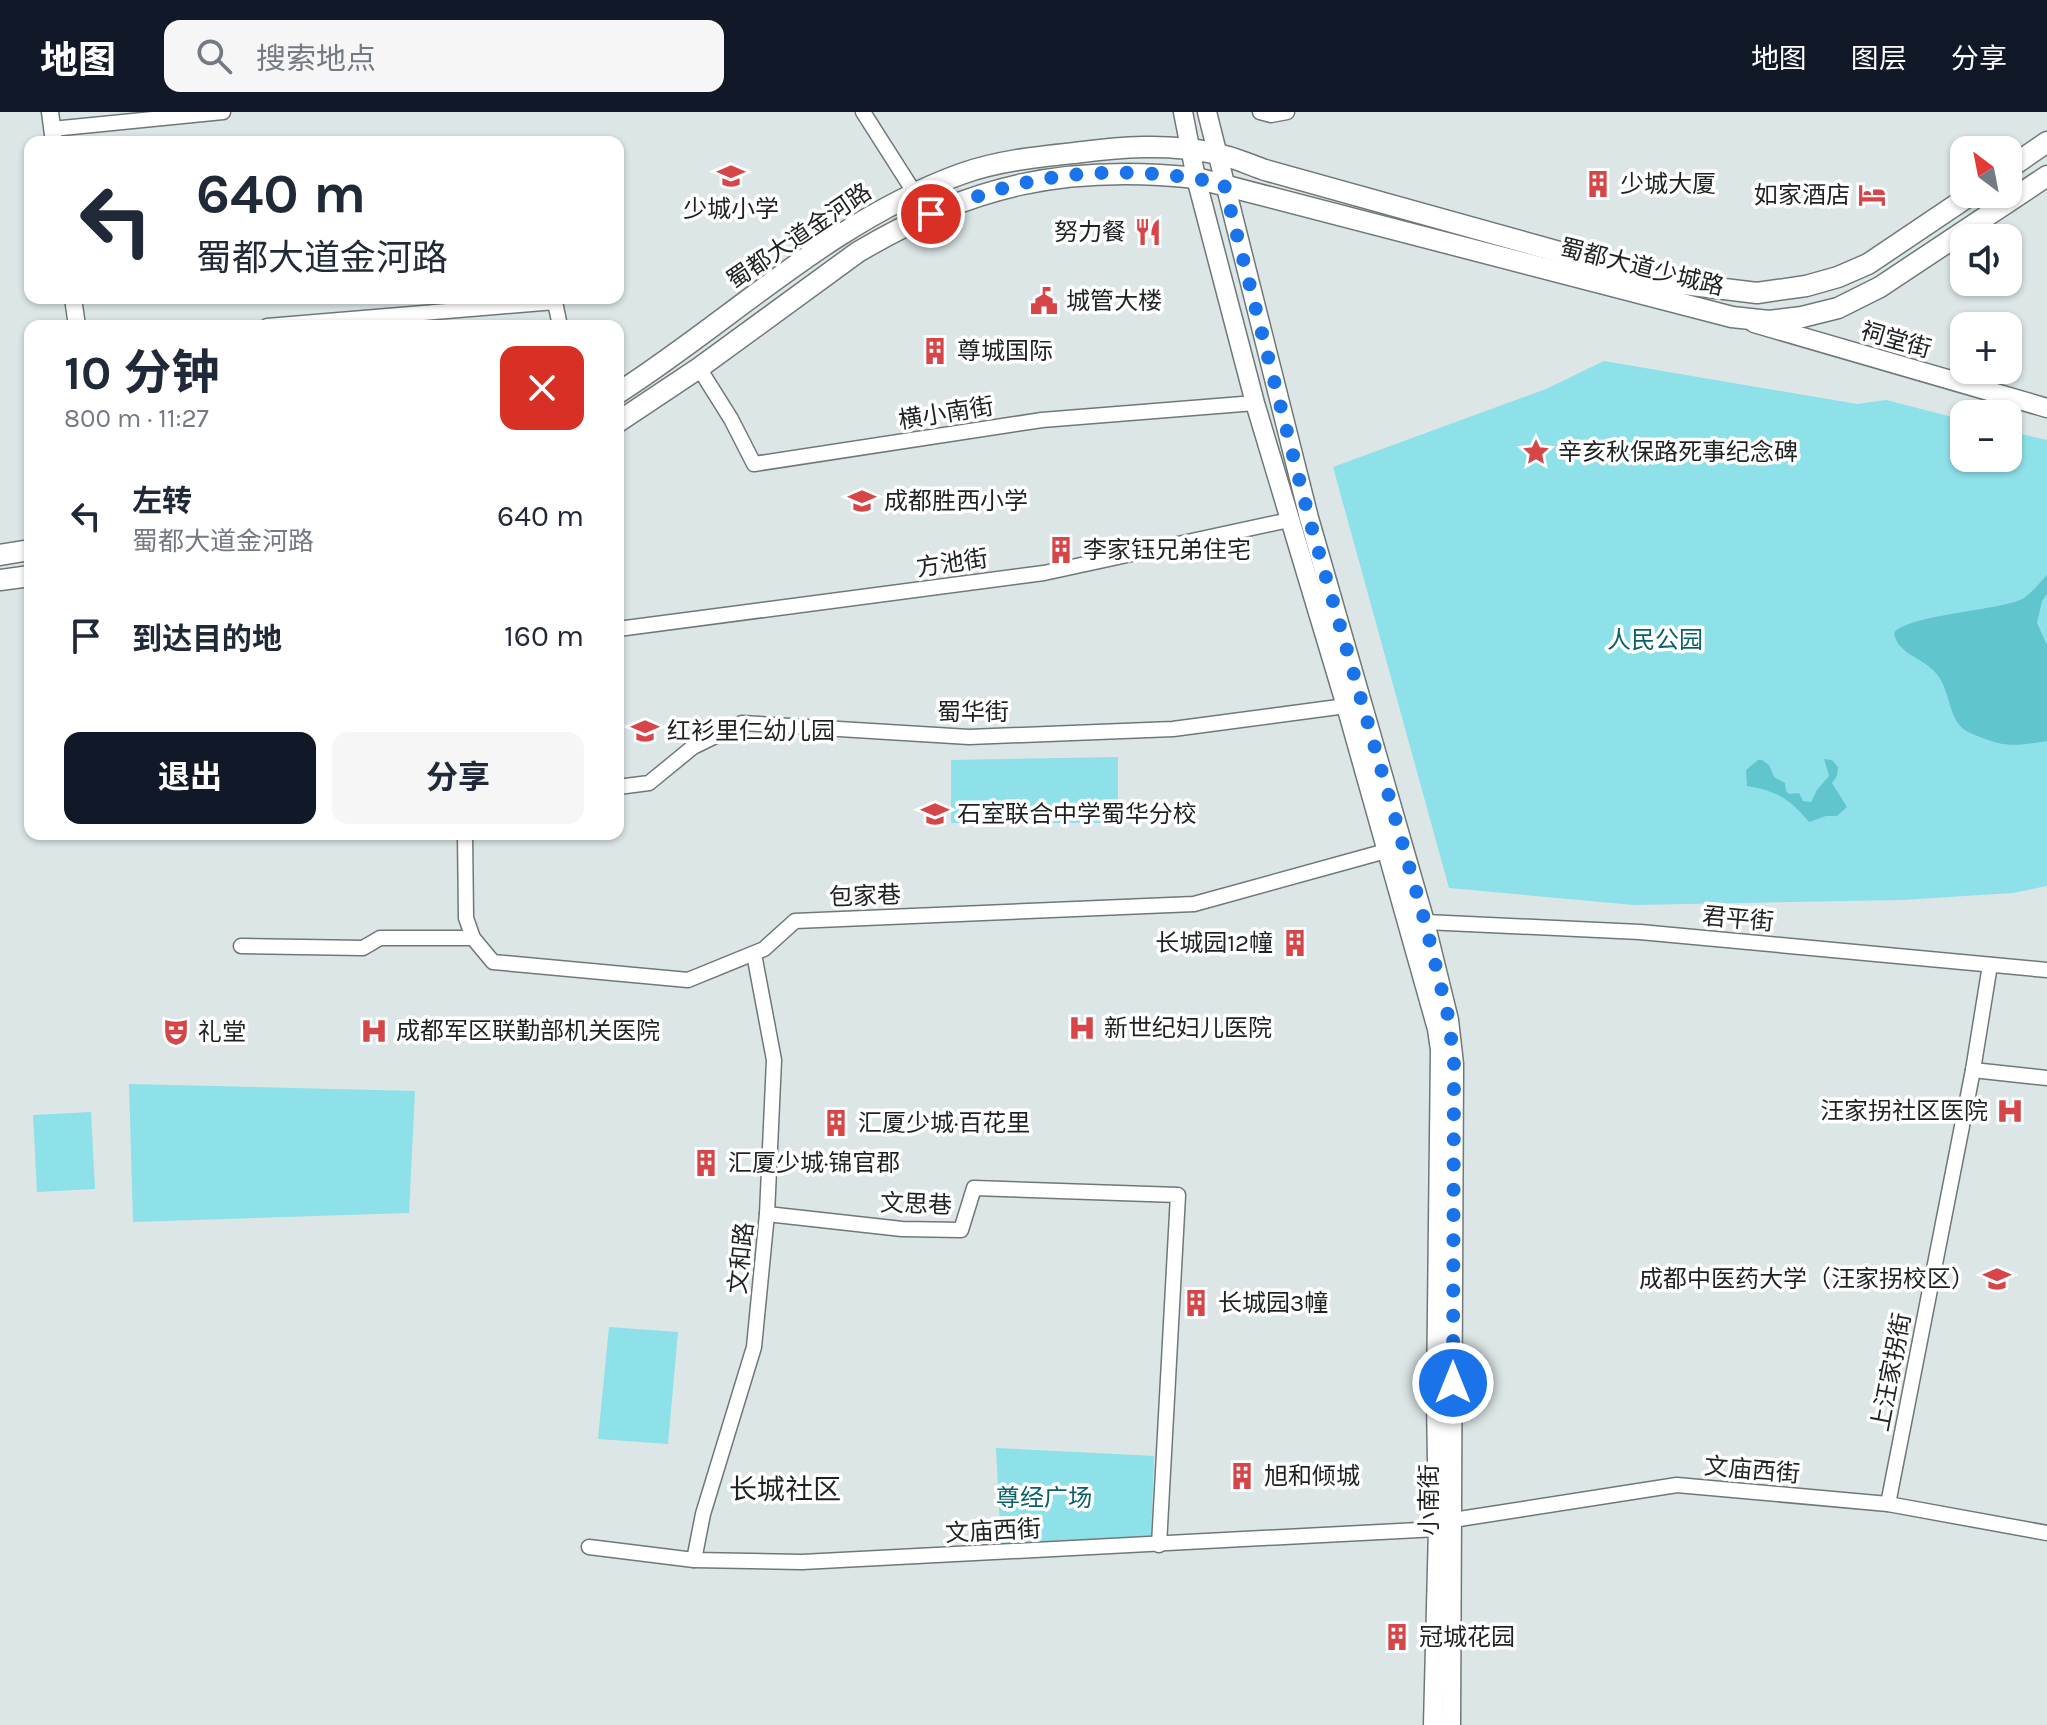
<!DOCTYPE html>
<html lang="zh">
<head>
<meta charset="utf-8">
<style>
	:root { --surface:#fff; --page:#f6f6f7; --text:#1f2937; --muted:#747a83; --accent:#111827 }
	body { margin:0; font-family:Karla,"Noto Sans SC",sans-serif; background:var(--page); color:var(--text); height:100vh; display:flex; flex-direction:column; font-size:30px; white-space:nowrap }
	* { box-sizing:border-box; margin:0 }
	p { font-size:26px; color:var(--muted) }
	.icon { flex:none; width:44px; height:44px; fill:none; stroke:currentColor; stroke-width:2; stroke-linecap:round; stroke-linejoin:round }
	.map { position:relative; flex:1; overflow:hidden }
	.details { position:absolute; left:24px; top:208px; width:600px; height:520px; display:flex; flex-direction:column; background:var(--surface); border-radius:16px; box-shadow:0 2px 6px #0004 }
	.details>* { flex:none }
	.guide { position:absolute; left:24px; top:24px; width:600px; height:168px; border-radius:16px; box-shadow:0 2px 6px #0004; background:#fff; color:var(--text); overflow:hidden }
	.needle { width:52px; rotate:328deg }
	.fabs { position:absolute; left:1950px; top:24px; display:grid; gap:16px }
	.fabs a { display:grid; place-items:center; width:72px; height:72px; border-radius:16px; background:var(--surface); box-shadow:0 2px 6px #0004; font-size:40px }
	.pin { position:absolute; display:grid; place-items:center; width:68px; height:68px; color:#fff; margin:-34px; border:4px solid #fff; border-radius:50%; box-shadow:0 2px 8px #0007 }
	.me { position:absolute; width:88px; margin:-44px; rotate:0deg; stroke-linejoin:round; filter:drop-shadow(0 0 6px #0008) }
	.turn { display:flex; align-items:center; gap:28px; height:168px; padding:0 40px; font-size:36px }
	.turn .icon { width:104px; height:104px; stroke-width:2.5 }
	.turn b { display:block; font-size:56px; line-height:68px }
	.round { display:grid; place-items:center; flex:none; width:84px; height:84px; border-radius:16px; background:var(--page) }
	.headline { display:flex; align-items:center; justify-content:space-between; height:136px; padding:0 40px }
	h1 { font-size:48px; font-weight:700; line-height:60px }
	.button { display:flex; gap:16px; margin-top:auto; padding:16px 40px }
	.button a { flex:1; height:92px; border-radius:16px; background:var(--accent); color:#fff; font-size:32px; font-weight:700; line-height:92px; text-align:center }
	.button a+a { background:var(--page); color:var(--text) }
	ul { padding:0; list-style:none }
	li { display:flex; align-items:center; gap:24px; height:120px; padding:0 40px }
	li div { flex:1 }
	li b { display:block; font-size:30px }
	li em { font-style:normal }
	header { display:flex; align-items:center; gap:48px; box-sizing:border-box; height:112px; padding:0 40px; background:var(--accent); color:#fff }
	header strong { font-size:38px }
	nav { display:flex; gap:44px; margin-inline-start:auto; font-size:28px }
	.search { width:560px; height:72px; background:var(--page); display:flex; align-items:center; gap:20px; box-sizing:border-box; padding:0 28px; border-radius:16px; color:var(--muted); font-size:30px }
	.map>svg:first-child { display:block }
	.green { fill:#8ee1e9 }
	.water { fill:#61c5ce }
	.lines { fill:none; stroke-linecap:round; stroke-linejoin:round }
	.minor-casing { stroke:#6f7879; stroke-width:17 }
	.tertiary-casing { stroke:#6f7879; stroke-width:19 }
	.secondary-casing { stroke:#6f7879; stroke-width:21 }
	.primary-casing { stroke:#6f7879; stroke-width:23 }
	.minor { stroke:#fff; stroke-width:14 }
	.tertiary { stroke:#fff; stroke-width:16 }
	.secondary { stroke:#fff; stroke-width:18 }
	.primary { stroke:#fff; stroke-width:20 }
	.route { stroke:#1a73e8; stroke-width:14; stroke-dasharray:0 25.2 }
	.labels { text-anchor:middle; stroke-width:7; stroke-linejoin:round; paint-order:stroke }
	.poi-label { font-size:24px; fill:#1f2223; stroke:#fff; text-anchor:start }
	.street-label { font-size:24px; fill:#1f2223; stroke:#fff }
	.park-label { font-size:24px; fill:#0a6268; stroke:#fff }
	.quarter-label { font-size:28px; fill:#1f2223; stroke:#fff }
</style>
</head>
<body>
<header>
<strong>地图</strong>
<div class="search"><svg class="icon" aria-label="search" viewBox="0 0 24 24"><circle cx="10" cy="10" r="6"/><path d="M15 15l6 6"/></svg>搜索地点</div>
<nav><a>地图</a><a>图层</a><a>分享</a></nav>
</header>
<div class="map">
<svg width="2047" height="1613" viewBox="0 0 2047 1613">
	<rect width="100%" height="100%" fill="#dce6e7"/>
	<!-- green -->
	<g class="green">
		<path d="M1604,249L1857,292L1886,288L1964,308V346H2008V319L2047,328V774L2013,781L1902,788L1634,793L1449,776L1333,355L1546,277Z"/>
		<path d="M1118,645V711H951V648Z"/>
		<path d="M129,972L415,979L409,1101L133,1110Z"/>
		<path d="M91,1000L95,1077L37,1080L33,1003Z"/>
		<path d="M609,1215L678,1220L668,1332L598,1327Z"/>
		<path d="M996,1336L1154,1344L1151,1426L1001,1434Z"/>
	</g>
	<!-- water -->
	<g class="water">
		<path d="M2047,463V482L2042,489L2037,511L2047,533V629C2015,634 2006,636 1975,623C1967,620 1960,616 1956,608C1947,592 1948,572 1933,558C1920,545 1897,541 1894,521C1908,503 1993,499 2020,488C2030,484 2039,471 2047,463Z"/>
		<path d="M1824,647L1832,648L1838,655L1837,664L1832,671L1847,695L1837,704H1826L1809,710C1790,687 1777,679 1747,674L1746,658L1758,648H1762L1769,653L1774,665L1785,671L1786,679L1789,682L1799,681L1803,689L1811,690L1817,678L1829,664Z"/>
	</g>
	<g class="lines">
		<!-- minor casing -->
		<g class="minor-casing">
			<g id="minor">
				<path d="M863,0L914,80"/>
				<path d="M1260,0L1271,3L1287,0"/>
				<path d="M52,17L223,0"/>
				<path d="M267,214L555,190L560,214"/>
				<path d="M699,256L731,307L754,352L1042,308L1255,291"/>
				<path d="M618,517L1044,461L1289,408"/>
				<path d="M618,675L649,671L693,635L742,611L969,625L1173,617L1346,594"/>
				<path d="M465,722L466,806L473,826L493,850L688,868L764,837L795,809L1194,792L1386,739"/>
				<path d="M1425,810L1640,820L2047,858"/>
				<path d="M241,834L363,836L380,826H473"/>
				<path d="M1973,958L2047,966"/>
				<path d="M767,1102L902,1117L961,1118L974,1076L1178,1083L1159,1433"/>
				<path d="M1888,1392L1973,958L1990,853"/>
				<path d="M1453,1408L1677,1373L1888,1392L2047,1421"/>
				<path d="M589,1435L694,1448L802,1450L1438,1417"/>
				<path d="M694,1448L703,1402L754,1235L767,1102L774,948L754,842"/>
			</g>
		</g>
		<!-- tertiary casing -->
		<g class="tertiary-casing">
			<g id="tertiary">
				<path d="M50,0L54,30"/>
				<path d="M73,186L77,214"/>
			</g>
		</g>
		<!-- secondary casing -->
		<g class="secondary-casing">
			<g id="secondary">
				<path d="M1183,0L1196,66L1255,291L1346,594L1437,917L1440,938L1436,1286L1438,1417L1433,1613"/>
				<path d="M1207,0L1309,406L1425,810L1449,908L1454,952L1451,1613"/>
				<path d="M1754,211L2047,296"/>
			</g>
		</g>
		<!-- primary casing -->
		<g class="primary-casing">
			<g id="primary">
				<path d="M2008,57L2047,30"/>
				<path d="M618,281C732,208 831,109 961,62C997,49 1036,45 1074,41C1120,35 1168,31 1213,41C1231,44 1248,52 1265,58L1667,170L1757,181L1806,174L1838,165L1868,152L1972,82"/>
				<path d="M618,310L699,256L858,140C970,73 1066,52 1196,66L1732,205L1769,209L1802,205L1838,196L1880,175L2047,64"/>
				<path d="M0,443L30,438"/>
				<path d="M0,468L30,464"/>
			</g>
		</g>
		<!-- minor -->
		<use href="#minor" class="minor"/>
		<!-- tertiary -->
		<use href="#tertiary" class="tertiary"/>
		<!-- secondary -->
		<use href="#secondary" class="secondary"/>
		<!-- primary -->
		<use href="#primary" class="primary"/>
	</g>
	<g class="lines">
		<!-- route -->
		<path class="route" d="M931,102C961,90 992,78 1024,71C1089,56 1159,58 1224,72L1309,406L1425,810L1449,908L1454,952L1453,1271"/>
	</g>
	<!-- icons -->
	<defs>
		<g id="school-bare" transform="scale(2.16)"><path d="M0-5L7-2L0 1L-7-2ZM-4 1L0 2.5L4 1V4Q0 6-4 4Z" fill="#d64649" stroke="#fff" stroke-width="2.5" paint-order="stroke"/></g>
		<g id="building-bare" transform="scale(2.16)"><path d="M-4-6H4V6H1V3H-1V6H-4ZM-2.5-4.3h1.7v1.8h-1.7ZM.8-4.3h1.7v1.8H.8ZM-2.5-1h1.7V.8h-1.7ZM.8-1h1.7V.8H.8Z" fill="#d64649" stroke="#fff" stroke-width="2.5" paint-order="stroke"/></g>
		<g id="hotel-bare" transform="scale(2.16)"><path d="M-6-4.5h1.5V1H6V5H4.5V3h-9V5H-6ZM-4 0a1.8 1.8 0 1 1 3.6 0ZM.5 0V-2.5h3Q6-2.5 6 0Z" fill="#d64649" stroke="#fff" stroke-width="2.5" paint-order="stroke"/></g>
		<g id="restaurant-bare" transform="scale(2.16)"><path d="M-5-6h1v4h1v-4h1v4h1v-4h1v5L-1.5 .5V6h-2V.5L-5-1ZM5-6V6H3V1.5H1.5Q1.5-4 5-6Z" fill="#d64649" stroke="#fff" stroke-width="2.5" paint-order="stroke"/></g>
		<g id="civic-bare" transform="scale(2.16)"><path d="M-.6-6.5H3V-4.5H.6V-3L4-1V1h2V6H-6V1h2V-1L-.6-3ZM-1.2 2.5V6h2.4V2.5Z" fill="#d64649" stroke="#fff" stroke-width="2.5" paint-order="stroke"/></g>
		<g id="sight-bare" transform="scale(2.16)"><path d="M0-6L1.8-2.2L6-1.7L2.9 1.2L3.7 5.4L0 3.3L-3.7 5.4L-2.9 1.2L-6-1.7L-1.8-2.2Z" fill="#d64649" stroke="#fff" stroke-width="2.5" paint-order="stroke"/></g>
		<g id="hospital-bare" transform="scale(2.16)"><path d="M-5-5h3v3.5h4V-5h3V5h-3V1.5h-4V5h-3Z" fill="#d64649" stroke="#fff" stroke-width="2.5" paint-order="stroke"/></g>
		<g id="theatre-bare" transform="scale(2.16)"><path d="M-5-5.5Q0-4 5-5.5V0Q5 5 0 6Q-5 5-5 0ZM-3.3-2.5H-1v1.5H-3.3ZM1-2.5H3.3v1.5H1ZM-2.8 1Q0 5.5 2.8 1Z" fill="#d64649" stroke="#fff" stroke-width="2.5" paint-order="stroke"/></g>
		<g id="university-bare" transform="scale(2.16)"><path d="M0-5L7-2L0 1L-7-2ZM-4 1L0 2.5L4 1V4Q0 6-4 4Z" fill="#d64649" stroke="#fff" stroke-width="2.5" paint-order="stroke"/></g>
	</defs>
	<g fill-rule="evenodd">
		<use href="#school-bare" x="731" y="64"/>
		<use href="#building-bare" x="1598" y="72"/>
		<use href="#hotel-bare" x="1872" y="83"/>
		<use href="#restaurant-bare" x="1148" y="120"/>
		<use href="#civic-bare" x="1044" y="189"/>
		<use href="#building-bare" x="935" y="239"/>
		<use href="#sight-bare" x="1536" y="340"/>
		<use href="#school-bare" x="862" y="389"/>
		<use href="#building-bare" x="1061" y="438"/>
		<use href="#school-bare" x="645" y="619"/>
		<use href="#school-bare" x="935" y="702"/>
		<use href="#building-bare" x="1295" y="831"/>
		<use href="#hospital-bare" x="1082" y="916"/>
		<use href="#hospital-bare" x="374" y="919"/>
		<use href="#theatre-bare" x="176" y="920"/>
		<use href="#hospital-bare" x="2010" y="999"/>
		<use href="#building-bare" x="836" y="1011"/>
		<use href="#building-bare" x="706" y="1051"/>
		<use href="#university-bare" x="1997" y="1167"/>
		<use href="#building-bare" x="1196" y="1191"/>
		<use href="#building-bare" x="1242" y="1364"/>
		<use href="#building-bare" x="1397" y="1525"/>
	</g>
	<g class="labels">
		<!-- poi labels -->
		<g class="poi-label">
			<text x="1620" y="80">少城大厦</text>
			<text x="1850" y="91" text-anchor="end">如家酒店</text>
			<text x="731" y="105" text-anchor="middle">少城小学</text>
			<text x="1126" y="128" text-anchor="end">努力餐</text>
			<text x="1066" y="197">城管大楼</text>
			<text x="957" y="247">尊城国际</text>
			<text x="1558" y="348">辛亥秋保路死事纪念碑</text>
			<text x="884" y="397">成都胜西小学</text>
			<text x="1083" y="446">李家钰兄弟住宅</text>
			<text x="667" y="627">红衫里仁幼儿园</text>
			<text x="957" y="710">石室联合中学蜀华分校</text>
			<text x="1273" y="839" text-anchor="end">长城园12幢</text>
			<text x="1104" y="924">新世纪妇儿医院</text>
			<text x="396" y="927">成都军区联勤部机关医院</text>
			<text x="198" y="928">礼堂</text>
			<text x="1988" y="1007" text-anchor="end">汪家拐社区医院</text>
			<text x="858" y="1019">汇厦少城·百花里</text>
			<text x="728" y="1059">汇厦少城·锦官郡</text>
			<text x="1975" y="1175" text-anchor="end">成都中医药大学（汪家拐校区）</text>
			<text x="1218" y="1199">长城园3幢</text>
			<text x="1264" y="1372">旭和倾城</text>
			<text x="1419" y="1533">冠城花园</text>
		</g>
		<!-- street labels -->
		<g class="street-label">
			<text transform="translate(799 124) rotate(-34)" y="8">蜀都大道金河路</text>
			<text transform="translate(1642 155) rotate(14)" y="8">蜀都大道少城路</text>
			<text transform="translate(1896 228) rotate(16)" y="8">祠堂街</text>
			<text transform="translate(946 301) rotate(-9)" y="8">横小南街</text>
			<text transform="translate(952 451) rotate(-8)" y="8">方池街</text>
			<text x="973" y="608">蜀华街</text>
			<text transform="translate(865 784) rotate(-2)" y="8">包家巷</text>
			<text transform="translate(1738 807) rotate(5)" y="8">君平街</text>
			<text transform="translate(916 1092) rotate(2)" y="8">文思巷</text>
			<text transform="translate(741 1146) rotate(-84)" y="8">文和路</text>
			<text transform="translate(1891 1260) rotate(-79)" y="8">上汪家拐街</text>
			<text transform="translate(1752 1358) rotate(5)" y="8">文庙西街</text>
			<text transform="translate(1429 1388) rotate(-90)" y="8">小南街</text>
			<text transform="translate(993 1419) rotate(-3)" y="8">文庙西街</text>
		</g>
		<!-- park labels -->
		<g class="park-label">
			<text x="1655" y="536">人民公园</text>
			<text x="1044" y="1394">尊经广场</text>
		</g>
		<!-- quarter labels -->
		<g class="quarter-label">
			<text x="785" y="1387">长城社区</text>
		</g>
	</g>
</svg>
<div class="fabs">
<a><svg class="needle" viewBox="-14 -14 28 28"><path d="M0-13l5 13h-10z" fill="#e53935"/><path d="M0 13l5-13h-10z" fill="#747a83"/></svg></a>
<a><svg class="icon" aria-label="sound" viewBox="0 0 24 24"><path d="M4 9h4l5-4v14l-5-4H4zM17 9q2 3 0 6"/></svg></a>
<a>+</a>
<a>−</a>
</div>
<div class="pin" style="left:931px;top:102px;background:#d93025"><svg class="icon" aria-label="arrive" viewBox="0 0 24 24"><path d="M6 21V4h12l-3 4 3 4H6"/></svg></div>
<svg class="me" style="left:1453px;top:1271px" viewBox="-20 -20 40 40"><circle r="17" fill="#1a73e8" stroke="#fff" stroke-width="3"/><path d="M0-11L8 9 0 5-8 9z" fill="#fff"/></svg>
<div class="guide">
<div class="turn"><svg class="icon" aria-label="left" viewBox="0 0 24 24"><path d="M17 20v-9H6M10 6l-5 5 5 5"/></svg><div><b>640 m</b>蜀都大道金河路</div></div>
</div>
<section class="details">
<div class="headline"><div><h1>10 分钟</h1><p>800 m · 11:27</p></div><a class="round" style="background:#d93025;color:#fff"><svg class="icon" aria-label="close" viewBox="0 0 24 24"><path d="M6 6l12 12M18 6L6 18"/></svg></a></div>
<ul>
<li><svg class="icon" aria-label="left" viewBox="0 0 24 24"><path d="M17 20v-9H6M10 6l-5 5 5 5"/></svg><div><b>左转</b><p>蜀都大道金河路</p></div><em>640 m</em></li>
<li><svg class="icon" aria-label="arrive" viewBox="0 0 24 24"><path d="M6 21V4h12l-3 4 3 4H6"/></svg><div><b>到达目的地</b></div><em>160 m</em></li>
</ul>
<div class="button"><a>退出</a><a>分享</a></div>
</section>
</div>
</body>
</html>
